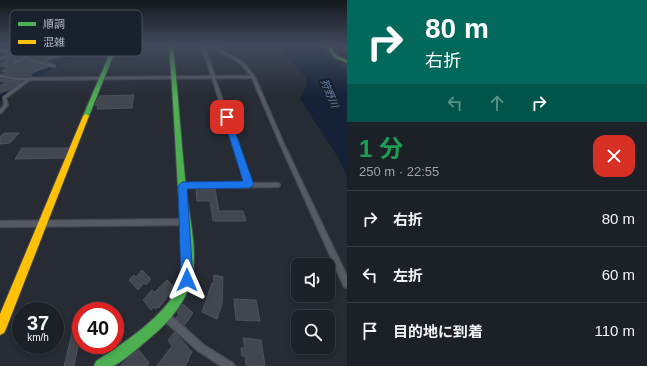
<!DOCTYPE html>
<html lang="ja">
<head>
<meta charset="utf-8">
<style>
	:root { --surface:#1c2027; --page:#292d33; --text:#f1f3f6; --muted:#a0a3a7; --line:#3a3e44 }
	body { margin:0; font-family:Helvetica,"Noto Sans JP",sans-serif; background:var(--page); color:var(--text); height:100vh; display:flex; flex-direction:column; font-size:15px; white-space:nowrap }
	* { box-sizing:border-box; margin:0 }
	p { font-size:13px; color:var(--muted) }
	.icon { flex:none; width:22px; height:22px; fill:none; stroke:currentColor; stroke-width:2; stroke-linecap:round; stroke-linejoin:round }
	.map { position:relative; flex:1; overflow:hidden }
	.side { display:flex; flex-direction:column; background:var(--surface); width:300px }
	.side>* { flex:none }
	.top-card { background:#00695c; color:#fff; overflow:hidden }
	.fabs { position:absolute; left:291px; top:258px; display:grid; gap:8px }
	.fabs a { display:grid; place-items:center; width:44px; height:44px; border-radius:8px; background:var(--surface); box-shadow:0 2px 6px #0003,0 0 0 1px var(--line); font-size:20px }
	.speed { position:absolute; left:12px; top:302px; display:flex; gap:8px; font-size:20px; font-weight:700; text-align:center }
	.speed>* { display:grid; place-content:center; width:52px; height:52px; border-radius:50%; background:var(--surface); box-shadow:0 2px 6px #0003,0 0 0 1px var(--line); line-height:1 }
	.speed small { font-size:10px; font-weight:400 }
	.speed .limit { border:6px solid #d22; background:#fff; color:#111 }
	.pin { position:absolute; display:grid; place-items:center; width:34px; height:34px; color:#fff; margin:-17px; border-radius:8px; box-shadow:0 2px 6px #0006 }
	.me { position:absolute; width:44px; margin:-22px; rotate:0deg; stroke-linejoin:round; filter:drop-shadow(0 0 3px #0008) }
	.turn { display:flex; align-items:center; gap:14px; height:84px; padding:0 12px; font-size:18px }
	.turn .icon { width:52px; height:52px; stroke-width:2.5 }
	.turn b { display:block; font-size:28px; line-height:34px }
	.lanes { display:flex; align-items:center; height:38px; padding:0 12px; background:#0003; justify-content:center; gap:20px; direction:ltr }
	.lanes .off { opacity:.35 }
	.round { display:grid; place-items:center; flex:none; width:42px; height:42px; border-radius:12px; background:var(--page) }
	.head { display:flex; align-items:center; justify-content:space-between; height:68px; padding:0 12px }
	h1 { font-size:24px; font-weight:700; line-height:30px; color:#1e9e55 }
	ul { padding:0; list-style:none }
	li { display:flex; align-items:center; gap:12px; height:56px; padding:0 12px; border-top:1px solid var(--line) }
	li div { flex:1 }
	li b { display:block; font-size:15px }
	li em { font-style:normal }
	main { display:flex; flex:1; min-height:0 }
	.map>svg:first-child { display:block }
	.water { fill:#152137 }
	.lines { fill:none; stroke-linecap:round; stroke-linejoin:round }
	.river { fill:#152137; fill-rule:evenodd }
	.building { fill:#41464f; stroke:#4d535c }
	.street-casing { stroke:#434851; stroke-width:2.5 }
	.fast-casing { stroke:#434851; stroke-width:2 }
	.slow-casing { stroke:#434851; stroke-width:2 }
	.street { fill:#565a62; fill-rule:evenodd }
	.fast { fill:#4caf50; fill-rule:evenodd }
	.slow { fill:#ffc107; fill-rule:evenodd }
	.route { fill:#1a73e8; stroke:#114b97 }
	.labels { text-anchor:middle; stroke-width:4; stroke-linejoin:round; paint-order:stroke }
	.far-water-label { font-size:10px; font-style:italic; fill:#667da7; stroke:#19212e }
	.key { fill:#19212e; stroke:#464e5c; stroke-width:1 }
	.key-label { font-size:11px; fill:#aeb6c6 }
</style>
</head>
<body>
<main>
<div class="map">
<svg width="347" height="366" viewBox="0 0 347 366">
	<rect width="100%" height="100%" fill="#262b34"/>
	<!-- water -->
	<path class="water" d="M292,46H320C323,56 339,63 347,72V176L339,159L300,99L306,87L307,79L282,50H292Z"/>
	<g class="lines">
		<!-- river -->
		<path class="river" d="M82,46H89L79,55L32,80L0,102V95L26,76L75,53Z"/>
	</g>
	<!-- building -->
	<g class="building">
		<path d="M29,51L50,56L40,60L30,58L29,55L22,53Z"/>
		<path d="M14,57L20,58L13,61L12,64L14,66L25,61L48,67L29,74L32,76H18L3,74L7,72L2,71L8,68L0,66V64L8,61L5,60Z"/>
		<path d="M0,79L18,81L21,82L13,88L0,93V86L7,82L0,81Z"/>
		<path d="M134,95L132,108L97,109L98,105H95L99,96Z"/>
		<path d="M4,133H19L10,143L0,144V137Z"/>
		<path d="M22,148H69L64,158L15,159Z"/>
		<path d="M196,189H215L219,211H243L246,221H213L210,201H197Z"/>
		<path d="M142,270L151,279L146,285L144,283L138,290L129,280L134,275L136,277Z"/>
		<path d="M214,275L223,277L222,304L217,319L202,312L212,283L213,284Z"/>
		<path d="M167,280L174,287L159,308L158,306L156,309L154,307L151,310L143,300L152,290L154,292L156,291Z"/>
		<path d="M234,299L256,300L260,321L236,320Z"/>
		<path d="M183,304L193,313L184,326L176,318L179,314L177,312Z"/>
		<path d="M73,330L81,331L74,366H64Z"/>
		<path d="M115,330L122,341L102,355L98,347L101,345H115Z"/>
		<path d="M175,332L192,352L188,359L189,360L185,366H157L172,346L168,340Z"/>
		<path d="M243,338L261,340L265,366L246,365L245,356H242L241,348H245Z"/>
		<path d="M138,349L149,363L147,366H120Z"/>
	</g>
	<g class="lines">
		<!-- street casing -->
		<g class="street-casing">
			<g id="street">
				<path d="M32,46L33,47L32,48L42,50L53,46H57L45,51L58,54V56L43,62L55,65V67L40,64L25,59L16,64H14V62L25,57L14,55L0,60V58L11,54L0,51V49L14,53ZM29,49L54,55L40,62L27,58H29V56L17,54Z"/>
				<path d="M70,46H74L69,49L67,48Z"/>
				<path d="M202,46H204L215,76H251L241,64L211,46H214L243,62L255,77L284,144L347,276V288L344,287L280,144L252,78H215L251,183H279L280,185L279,187H277L180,188L179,186L180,184H182L246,183L212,78L30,80L6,98L8,105L1,113H0V110L4,105L3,97L26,80H18L0,77V75L18,78L211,76Z"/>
				<path d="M185,219L187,220L188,222L187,224L185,225L0,227V221Z"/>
				<path d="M164,311L167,312L204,345L233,363L235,366H221L198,351L161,318L160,315L161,312Z"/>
			</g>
		</g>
		<!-- fast casing -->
		<g class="fast-casing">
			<g id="fast">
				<path d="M113,46H117L89,116L86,118L84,117L83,116Z"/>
				<path d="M169,46H173C178,93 181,141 186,188C189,217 199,253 191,281C184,307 164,327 144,343C138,348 119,365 112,366C107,366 100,366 94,366L96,361C123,344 165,316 179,286C190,261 180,216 178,189C175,142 173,94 169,46Z"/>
				<path d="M326,46H330L337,56L347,60V63L335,58Z"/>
			</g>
		</g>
		<!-- slow casing -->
		<g class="slow-casing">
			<path id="slow" d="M86,114L89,116L6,329L4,333L0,335V314L83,116Z"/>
		</g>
		<!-- street -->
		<use href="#street" class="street"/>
		<!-- fast -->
		<use href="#fast" class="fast"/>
		<!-- slow -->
		<use href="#slow" class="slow"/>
	</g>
	<!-- sky -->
	<linearGradient id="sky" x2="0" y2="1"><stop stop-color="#15181d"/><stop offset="0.47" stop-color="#414a5c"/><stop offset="1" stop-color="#414a5c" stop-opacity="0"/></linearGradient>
	<rect width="347" height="97" fill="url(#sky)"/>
	<!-- route -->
	<path class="route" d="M227,115L230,117L254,185L249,188L187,189L193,280L191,284L187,286L182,284L181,280L178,186L182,182L243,181L223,117Z"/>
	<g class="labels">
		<!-- far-water labels -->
		<g class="far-water-label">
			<text transform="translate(330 93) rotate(67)" y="4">狩野川</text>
		</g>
	</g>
	<!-- legend -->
	<rect x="10" y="10" width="132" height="46" rx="6" class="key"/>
	<rect x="18" y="22" width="18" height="4" fill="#4caf50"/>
	<rect x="18" y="40" width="18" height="4" fill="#ffc107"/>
	<g class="key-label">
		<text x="43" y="28">順調</text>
		<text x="43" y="46">混雑</text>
	</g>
</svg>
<div class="fabs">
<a><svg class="icon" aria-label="sound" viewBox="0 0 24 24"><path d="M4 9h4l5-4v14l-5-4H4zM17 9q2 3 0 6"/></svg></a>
<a><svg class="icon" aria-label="search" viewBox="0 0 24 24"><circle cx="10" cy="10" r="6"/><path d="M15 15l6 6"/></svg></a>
</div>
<div class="speed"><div>37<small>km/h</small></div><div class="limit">40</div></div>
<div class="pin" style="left:227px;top:117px;background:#d93025"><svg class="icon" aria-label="arrive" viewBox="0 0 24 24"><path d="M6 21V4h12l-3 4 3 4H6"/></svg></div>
<svg class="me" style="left:187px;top:280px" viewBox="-20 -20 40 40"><path d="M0-17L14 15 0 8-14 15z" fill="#1a73e8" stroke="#fff" stroke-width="4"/></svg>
</div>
<section class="side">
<div class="top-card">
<div class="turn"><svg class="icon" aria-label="right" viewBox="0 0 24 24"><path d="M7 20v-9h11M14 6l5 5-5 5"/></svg><div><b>80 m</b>右折</div></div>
<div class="lanes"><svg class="icon off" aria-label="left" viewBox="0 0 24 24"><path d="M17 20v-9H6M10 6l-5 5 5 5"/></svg><svg class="icon off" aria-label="ahead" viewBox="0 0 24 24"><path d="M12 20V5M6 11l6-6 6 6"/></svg><svg class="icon" aria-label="right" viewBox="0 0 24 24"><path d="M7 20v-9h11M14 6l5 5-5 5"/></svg></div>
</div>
<div class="head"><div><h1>1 分</h1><p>250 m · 22:55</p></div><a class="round" style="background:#d93025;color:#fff"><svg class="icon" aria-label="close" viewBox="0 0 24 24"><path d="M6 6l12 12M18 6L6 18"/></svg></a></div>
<ul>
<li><svg class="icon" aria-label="right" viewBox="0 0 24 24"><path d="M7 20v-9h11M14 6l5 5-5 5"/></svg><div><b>右折</b></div><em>80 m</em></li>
<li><svg class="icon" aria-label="left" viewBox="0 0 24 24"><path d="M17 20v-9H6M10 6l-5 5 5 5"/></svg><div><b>左折</b></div><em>60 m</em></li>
<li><svg class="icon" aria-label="arrive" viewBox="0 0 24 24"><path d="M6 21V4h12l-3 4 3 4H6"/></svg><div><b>目的地に到着</b></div><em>110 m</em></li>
</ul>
</section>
</main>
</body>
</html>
